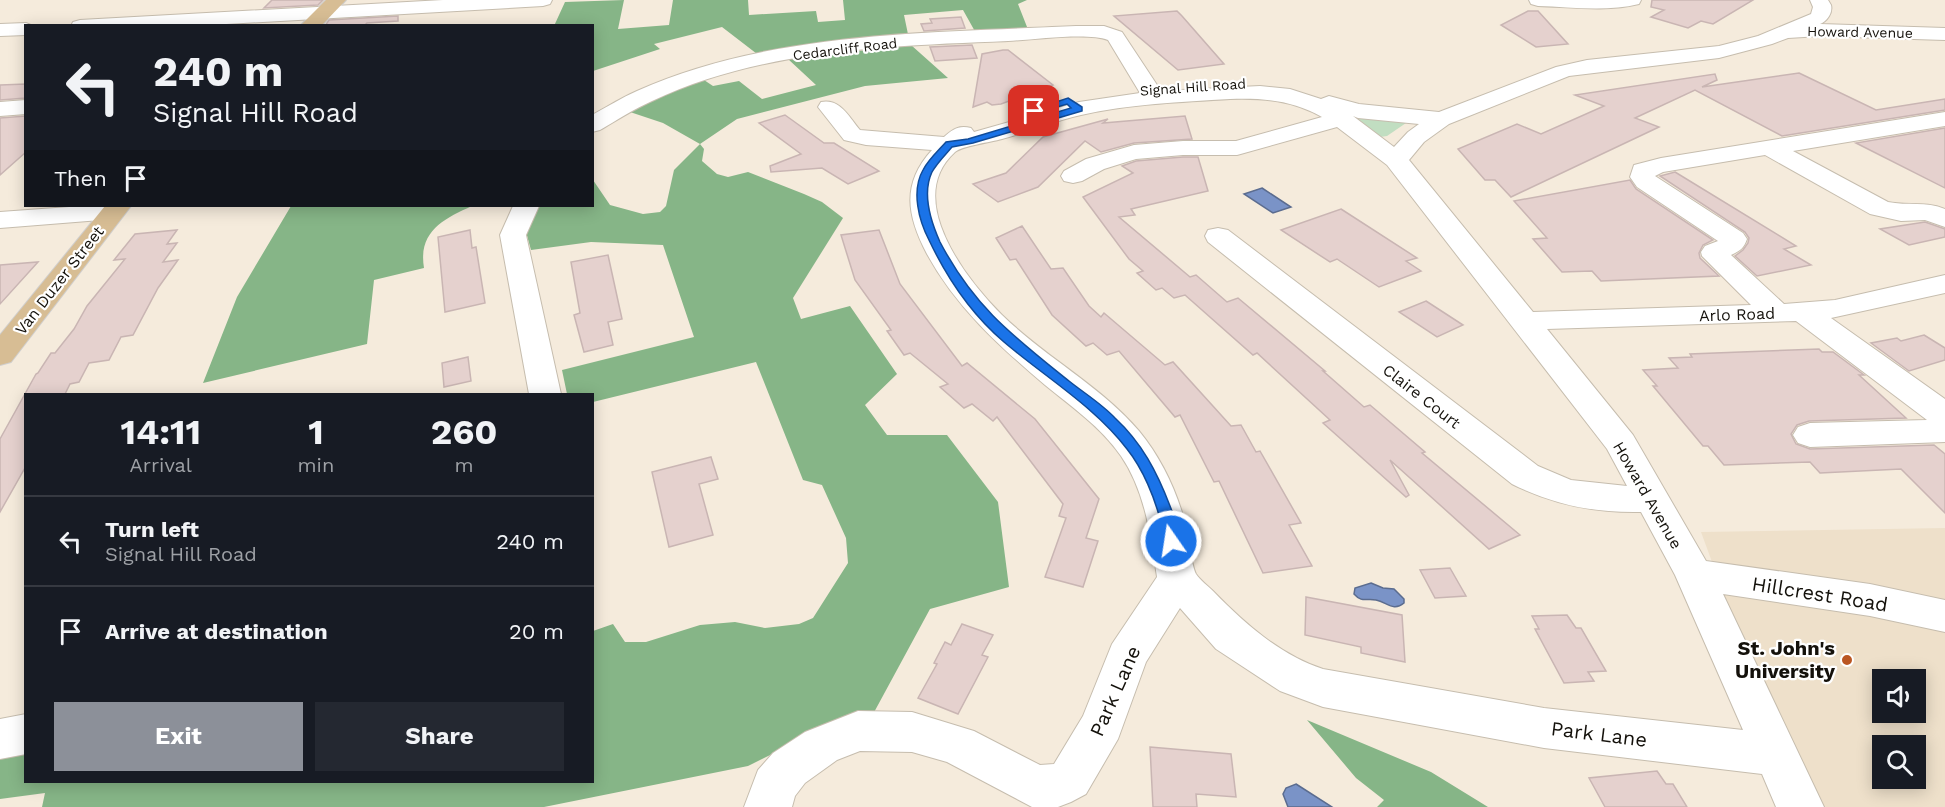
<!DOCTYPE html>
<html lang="en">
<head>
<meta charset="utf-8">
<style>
	:root { --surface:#171b24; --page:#242831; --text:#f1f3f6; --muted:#9ea1a6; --line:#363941; --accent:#8c9099 }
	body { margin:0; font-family:"Work Sans",sans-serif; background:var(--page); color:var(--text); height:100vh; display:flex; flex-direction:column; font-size:22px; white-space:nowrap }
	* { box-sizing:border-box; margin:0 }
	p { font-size:20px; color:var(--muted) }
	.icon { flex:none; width:33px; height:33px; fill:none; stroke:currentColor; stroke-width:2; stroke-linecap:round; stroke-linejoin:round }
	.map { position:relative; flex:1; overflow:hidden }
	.drawer { position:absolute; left:24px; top:393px; width:570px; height:390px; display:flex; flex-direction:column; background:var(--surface); border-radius:0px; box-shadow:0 3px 15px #0003 }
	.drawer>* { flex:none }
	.hud { position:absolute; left:24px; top:24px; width:570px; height:183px; border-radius:0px; box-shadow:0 3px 15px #0003; background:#171b24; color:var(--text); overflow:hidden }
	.buttons { position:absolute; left:1872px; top:669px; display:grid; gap:12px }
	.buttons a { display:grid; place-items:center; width:54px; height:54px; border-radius:0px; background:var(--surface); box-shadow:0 3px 15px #0003; font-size:30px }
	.pin { position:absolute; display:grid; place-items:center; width:51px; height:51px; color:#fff; margin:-26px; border-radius:12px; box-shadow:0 3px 9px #0006 }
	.me { position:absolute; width:66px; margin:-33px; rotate:347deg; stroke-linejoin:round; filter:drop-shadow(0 0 4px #0008) }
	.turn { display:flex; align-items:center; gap:21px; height:126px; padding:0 30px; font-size:27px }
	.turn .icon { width:78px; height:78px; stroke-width:2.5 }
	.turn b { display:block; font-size:42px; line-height:51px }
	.then { display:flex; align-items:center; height:57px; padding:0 30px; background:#0003; gap:12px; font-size:22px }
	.eta { display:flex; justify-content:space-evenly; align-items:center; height:102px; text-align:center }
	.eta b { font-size:36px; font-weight:700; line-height:42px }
	.button { display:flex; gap:12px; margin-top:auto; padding:12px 30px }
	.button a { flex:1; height:69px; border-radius:0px; background:var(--accent); color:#fff; font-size:24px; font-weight:700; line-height:69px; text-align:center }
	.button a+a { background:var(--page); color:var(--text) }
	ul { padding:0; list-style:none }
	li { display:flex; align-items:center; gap:18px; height:90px; padding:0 30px; border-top:2px solid var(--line) }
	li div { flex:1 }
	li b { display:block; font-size:22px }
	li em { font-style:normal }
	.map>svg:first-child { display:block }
	.built { fill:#eee0ca; fill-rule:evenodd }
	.green { fill:#c1dec1 }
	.forest { fill:#86b587 }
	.water { fill:#7a93c7; stroke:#5b6c8f; stroke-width:1.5 }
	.building { fill:#e5d1ce; stroke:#c9b5b3; stroke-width:1.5 }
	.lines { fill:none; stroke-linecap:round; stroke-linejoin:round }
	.minor-casing { stroke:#c6bdae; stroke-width:2 }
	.major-casing { stroke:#d0cfce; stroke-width:2 }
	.minor { fill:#fff; fill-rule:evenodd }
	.major { fill:#d7bd94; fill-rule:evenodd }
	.route { fill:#1a73e8; stroke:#114b97; stroke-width:1.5 }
	.poi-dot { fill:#ba5622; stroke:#fff; stroke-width:2 }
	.labels { text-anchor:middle; stroke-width:4.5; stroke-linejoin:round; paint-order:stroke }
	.far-street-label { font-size:14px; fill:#14110b; stroke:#fff }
	.street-label { font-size:16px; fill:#14110b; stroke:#fff }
	.near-street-label { font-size:20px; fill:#14110b; stroke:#fff }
	.near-poi-label { font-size:20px; font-weight:bold; fill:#14110b; stroke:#fff; text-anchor:end }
</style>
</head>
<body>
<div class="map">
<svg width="1945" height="807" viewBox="0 0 1945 807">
	<rect width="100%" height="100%" fill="#f5ebdc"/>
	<!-- built -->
	<path class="built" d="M1945,528V807H1819L1741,641L1701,532ZM1882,680H1916V712H1882ZM1882,746H1916V778H1882Z"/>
	<!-- green -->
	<path class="green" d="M1360,117L1406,122V123L1387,136L1380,137L1359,120Z"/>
	<!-- forest -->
	<g class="forest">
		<path d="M624,0L618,29L669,25L673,0H748L749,15L816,11L818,22L845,20L843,0H1027L1018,4L1029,32L977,35L963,10L904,15L909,39L761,57L722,27L654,44L660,49L593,71L592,26H554L565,2Z"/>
		<path d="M911,45L948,78L865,86L737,119L700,144L704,149L702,161L717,174L728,177L748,172L804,194L822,202L843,218L793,298L801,319L850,306L897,374L865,405L887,435H947L998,502L1009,587L930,609L872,716L817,732L748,766L544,807H42L45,793L0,799V759L25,754L26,782H592L593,631L613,624L625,642H646L700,625L735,622L765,628L799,624L813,618L848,563L846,538L822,485L803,480L756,362L593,402L592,394H567L562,370L694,337L663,245L591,242L531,250L526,232L537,206H592L593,180L610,205L643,214L660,212L666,206L674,170L700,144L663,123L627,111L701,78L713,86L739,81L762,99L816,85L788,59Z"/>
		<path d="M291,206H472C443,219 418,232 424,268L374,280L367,344L203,383L237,297Z"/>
		<path d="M1307,720L1431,772L1488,807H1377L1384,800L1356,778Z"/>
	</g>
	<!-- water -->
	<g class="water">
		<path d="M1262,188L1291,207L1273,213L1244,194Z"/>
		<path d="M1371,583L1383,588L1394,589L1404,599V603C1393,612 1387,602 1376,600C1366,598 1362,603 1354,594L1355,588Z"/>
		<path d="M1296,784L1332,807H1288L1283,794L1286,788Z"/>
	</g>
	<!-- building -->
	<g class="building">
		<path d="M272,0H323L318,5L264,8Z"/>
		<path d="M1652,0H1753L1713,24L1701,21L1688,28L1651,17L1664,10L1651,7Z"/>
		<path d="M1177,11L1182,16L1224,64L1178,70L1114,16Z"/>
		<path d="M1528,11H1538L1568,44L1536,47L1501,25Z"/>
		<path d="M398,16V21L367,23L364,26H325L329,20Z"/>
		<path d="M961,17L965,28L924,31L921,24L932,23L930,19Z"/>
		<path d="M972,45L977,58L935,61L930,47Z"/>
		<path d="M1003,50H1008L1053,85L1001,104L992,105L987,102L973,107L982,54Z"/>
		<path d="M1799,73L1876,110L1945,99V110L1782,136L1695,90L1635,118L1659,127L1511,197L1495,180H1485L1458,149L1517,124L1541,134L1604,106L1575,95L1715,74L1717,80L1702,87Z"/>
		<path d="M26,84V98L0,100V85Z"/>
		<path d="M785,115L824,143H834L879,171L848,184L822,168L771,172L770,166L801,154L759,123Z"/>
		<path d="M26,116V152L0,175V118Z"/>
		<path d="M1185,116L1192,139L1134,143L1101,152L1085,141L1038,187L998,202L973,184L1006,173L1043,137L1108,119L1103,123Z"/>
		<path d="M1945,128V188L1856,143Z"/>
		<path d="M1183,157H1198L1208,191L1131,209L1135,215L1119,217L1190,277L1196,275L1227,302L1238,298L1325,371H1323L1364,407L1370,405L1425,452L1422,453L1520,535L1489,549L1390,460L1409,495L1406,497L1323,423L1330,420L1257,353L1253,355L1185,295L1174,298L1162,288L1156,290L1137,273L1143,271L1129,259L1083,197L1133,173L1122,166L1136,161Z"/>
		<path d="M1675,172L1796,246L1784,249L1811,265L1757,276L1735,256L1743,250L1748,243L1749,238L1745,232L1660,176Z"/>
		<path d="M1630,180L1636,189L1713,240L1703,245L1699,253L1700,258L1719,276L1601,281L1592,271L1562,272L1533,239L1547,238L1514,201Z"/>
		<path d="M1341,209L1417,258L1406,261L1421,271L1379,287L1337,259L1330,262L1281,230Z"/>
		<path d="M1925,222L1945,229V237L1909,245L1880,229Z"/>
		<path d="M1022,226L1051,269L1063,268L1089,306L1101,317L1104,313L1165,365L1173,362L1231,426L1241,425L1256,452L1260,451L1301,523L1289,525L1312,566L1263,573L1219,481L1214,482L1180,415L1175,417L1119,351L1107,355L1093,343L1086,346L1052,315L1016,259L1010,260L996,238Z"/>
		<path d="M177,230L167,244L177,243L163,262L178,260L158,288L133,335L121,337L109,360L89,363L79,382L70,384L65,394H26V466L0,512V439L36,374L38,373L51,353H55L74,329L87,306L125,259L114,260L135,234Z"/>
		<path d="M470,230L472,248L476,247L485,303L445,312L438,237Z"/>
		<path d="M879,230L900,284L962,366L967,363L1035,419L1099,499L1086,538L1098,541L1083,587L1045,577L1066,518L1059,516L1063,504L997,417L993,421L972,404L964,408L940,387L948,384L910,353L904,355L887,331L891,330L855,280L841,235Z"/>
		<path d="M608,255L622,319L608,322L613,345L584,352L574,315L580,313L571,262Z"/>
		<path d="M38,262L0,304V265Z"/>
		<path d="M1426,301L1463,325L1437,337L1399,312Z"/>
		<path d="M1924,335L1945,348V360L1909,371L1871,343L1897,338L1901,341Z"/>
		<path d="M1819,349L1822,352H1833L1864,375H1859L1906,418L1809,421L1797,425L1791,434L1796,444L1810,449L1934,445L1945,454V513L1901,469L1820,473L1810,462L1724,465L1708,446H1703L1653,386H1657L1643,370L1678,368L1669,358L1692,357L1690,354Z"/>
		<path d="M468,357L471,381L444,387L442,363Z"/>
		<path d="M711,457L718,479L699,484L713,535L669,547L652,472Z"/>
		<path d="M1450,568L1466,596L1435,598L1420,570Z"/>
		<path d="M1306,597L1402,615L1405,662L1361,653V647L1305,635Z"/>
		<path d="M1567,615L1576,628H1581L1606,671L1588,672L1594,681L1564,683L1535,629H1539L1532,616Z"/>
		<path d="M962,624L993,635L982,655L988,657L958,714L918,698L937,664L934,663L945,642L951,645Z"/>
		<path d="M1150,747L1231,754L1236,797L1196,794L1197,807H1153Z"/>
		<path d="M1657,771L1666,784H1673L1687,807H1605L1589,778Z"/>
	</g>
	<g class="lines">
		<!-- minor casing -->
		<g class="minor-casing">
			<g id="minor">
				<path d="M443,0H552L550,4L543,6L192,26H71L73,22L80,20Z"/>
				<path d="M1529,0H1641L1639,4C1607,12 1570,7 1538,6L1531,4Z"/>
				<path d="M1810,0H1828L1831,5C1833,13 1827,21 1820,24L1945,28V40L1820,36L1788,38L1772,44L1719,58L1569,76L1449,124L1424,142L1409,160L1533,312L1751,305L1702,256L1701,252L1705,246L1718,241L1637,187L1630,177L1634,165L1661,158L1945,112V126L1793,151L1888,202C1907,206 1926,201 1945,209V227L1925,220L1901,221L1870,214L1765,155L1663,172L1655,176L1743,233L1747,239C1744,248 1740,251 1731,255L1784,304L1835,300L1945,275V293L1831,318L1945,399V442L1810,447L1798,443L1793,435L1798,427L1810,423L1927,420L1796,321L1547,329L1633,435L1706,561L1870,584L1945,600V632L1870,616L1723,594L1824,807H1776L1762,774L1544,748L1323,707L1280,691L1216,649L1180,608L1146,662L1118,739L1086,794L1071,802L1058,807H1032L947,762L912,752L860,751L837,760L805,783L795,796L792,807H744L758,770L773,753L805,732L858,711L912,712L974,731L1040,765L1054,764L1083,716L1112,644L1157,577C1151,536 1145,491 1121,456C1101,427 1072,407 1045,385C999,346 956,307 927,254C907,216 901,184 932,150L866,145L844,140L818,107L821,102C840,98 849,117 860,130L944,137C953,129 959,125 971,128L974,132L1079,102L1140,93L1108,40C1087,32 1032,40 1008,41C890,46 761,49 652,101C634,109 617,120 600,130L592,132V115C607,107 621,98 637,91C770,31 932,33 1076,26H1104L1122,32L1161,91L1260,86L1290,89L1321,99L1329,96L1359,104L1439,112L1556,67L1587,60L1719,46L1758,36L1811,14L1813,7ZM1230,99C1264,98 1292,100 1322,117L1236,141H1183L1134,145L1086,159L1064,171L1061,176L1064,181L1073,183L1082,181L1104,169L1136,159L1183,155H1237L1337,127L1387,165L1607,449L1627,486L1571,480L1538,466L1228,230L1218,228L1208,230L1205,236L1208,242L1512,484C1554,505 1595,513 1641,512L1675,575L1743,730L1544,708L1323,669C1280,655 1244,623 1213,591C1208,586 1200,580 1196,574C1191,564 1189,539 1186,526C1177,492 1162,459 1139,431C1101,386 1045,357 1002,315C966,279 903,199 955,152C962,146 991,142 1002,139C1028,132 1054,121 1081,115C1129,104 1181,102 1230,99ZM1353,116L1358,118L1419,124L1408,132L1394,147Z"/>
				<path d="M26,23L33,26H26V35L0,36V24Z"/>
				<path d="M26,100V114L0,116V102Z"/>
				<path d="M83,206H122L126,211L122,217L113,219L0,228V212Z"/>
				<path d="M513,206H539L526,235L561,394H529L500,235Z"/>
				<path d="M26,714V754L0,759V719Z"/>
			</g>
		</g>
		<!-- major casing -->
		<g class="major-casing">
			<g id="major">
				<path d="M326,0H346L321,26H300Z"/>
				<path d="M105,206H131L11,362L0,365V335Z"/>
			</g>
		</g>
		<!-- minor -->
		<use href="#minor" class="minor"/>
		<!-- major -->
		<use href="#major" class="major"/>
	</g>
	<!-- route -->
	<path class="route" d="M1068,98L1082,107V111L973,143L952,147C946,154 937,163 932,172C922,193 931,222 940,242C974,307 1013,336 1069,381C1084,393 1102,404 1115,418C1142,443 1157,472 1170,506C1174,517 1183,534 1177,545H1166C1162,538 1163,531 1161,523C1155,498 1143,469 1127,449C1094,406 1045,377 1004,342C971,314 947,278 929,240C919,221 911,191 923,170C928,160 938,151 946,142L968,139L1071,108L1067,104L1034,114L1029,111Z"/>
	<!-- markers -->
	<circle class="poi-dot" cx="1847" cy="660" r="6"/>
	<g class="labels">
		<!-- far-street labels -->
		<g class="far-street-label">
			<text transform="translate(1860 32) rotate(1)" y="5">Howard Avenue</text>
			<text transform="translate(845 49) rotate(-7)" y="5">Cedarcliff Road</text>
			<text transform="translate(1193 87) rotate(-4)" y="5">Signal Hill Road</text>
		</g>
		<!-- street labels -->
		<g class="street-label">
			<text transform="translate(59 280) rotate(-52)" y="6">Van Duzer Street</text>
			<text transform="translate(1737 314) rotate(-2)" y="6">Arlo Road</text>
			<text transform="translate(1422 396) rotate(38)" y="6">Claire Court</text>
			<text transform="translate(1648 495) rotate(60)" y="6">Howard Avenue</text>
		</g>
		<!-- near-street labels -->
		<g class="near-street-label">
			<text transform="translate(1820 594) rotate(9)" y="7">Hillcrest Road</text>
			<text transform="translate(1115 691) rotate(-66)" y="7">Park Lane</text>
			<text transform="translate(1599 734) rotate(7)" y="7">Park Lane</text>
		</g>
		<!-- near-poi labels -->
		<g class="near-poi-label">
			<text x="1835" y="655">St. John's<tspan x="1835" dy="23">University</tspan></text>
		</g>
	</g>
</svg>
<div class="buttons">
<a><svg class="icon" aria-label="sound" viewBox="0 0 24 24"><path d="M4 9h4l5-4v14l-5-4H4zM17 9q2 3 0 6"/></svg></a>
<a><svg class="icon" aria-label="search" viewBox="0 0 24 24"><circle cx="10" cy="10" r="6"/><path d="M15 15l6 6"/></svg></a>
</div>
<div class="pin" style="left:1034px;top:111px;background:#d93025"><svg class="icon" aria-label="arrive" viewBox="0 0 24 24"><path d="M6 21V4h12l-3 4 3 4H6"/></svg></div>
<svg class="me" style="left:1171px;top:541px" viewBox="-20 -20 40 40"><circle r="17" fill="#1a73e8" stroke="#fff" stroke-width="3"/><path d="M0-11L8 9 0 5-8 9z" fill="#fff"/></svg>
<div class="hud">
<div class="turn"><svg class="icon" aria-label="left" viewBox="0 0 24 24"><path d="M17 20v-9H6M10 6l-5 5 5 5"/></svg><div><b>240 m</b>Signal Hill Road</div></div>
<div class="then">Then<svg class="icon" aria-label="arrive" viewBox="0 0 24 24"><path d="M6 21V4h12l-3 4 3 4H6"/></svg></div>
</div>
<section class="drawer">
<div class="eta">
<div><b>14:11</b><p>Arrival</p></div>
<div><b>1</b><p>min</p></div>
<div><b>260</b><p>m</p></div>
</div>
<ul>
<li><svg class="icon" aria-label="left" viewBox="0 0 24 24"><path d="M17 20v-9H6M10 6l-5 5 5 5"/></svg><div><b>Turn left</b><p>Signal Hill Road</p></div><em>240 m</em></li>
<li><svg class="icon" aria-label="arrive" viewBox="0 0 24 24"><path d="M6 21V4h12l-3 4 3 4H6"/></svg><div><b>Arrive at destination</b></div><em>20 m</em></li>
</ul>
<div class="button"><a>Exit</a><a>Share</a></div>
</section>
</div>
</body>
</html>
